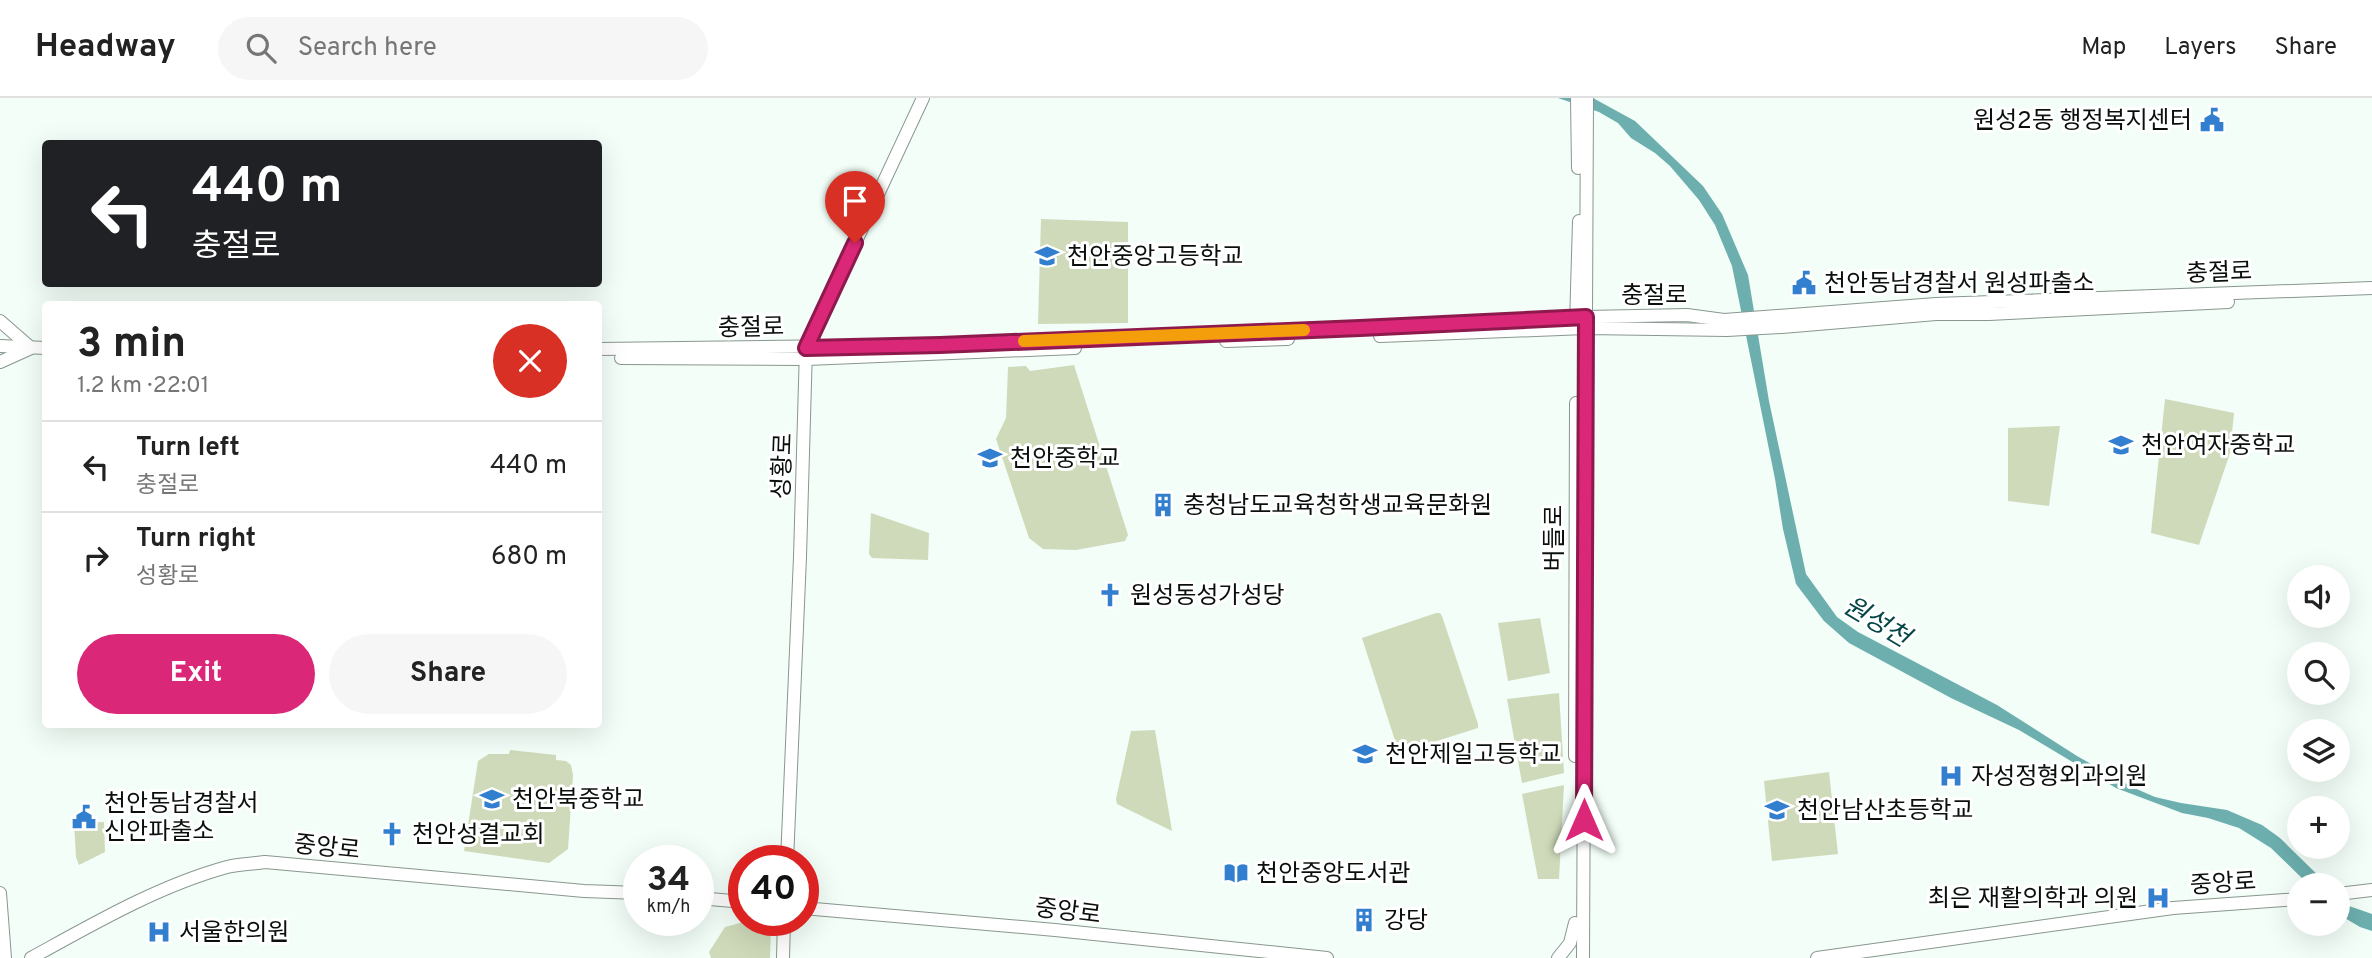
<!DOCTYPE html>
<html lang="en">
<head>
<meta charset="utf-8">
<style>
	:root { --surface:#fff; --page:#f6f6f6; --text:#222; --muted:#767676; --line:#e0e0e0; --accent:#db2777 }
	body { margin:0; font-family:Overpass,"Noto Sans KR",sans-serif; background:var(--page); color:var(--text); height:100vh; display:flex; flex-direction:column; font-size:26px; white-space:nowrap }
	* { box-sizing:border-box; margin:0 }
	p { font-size:23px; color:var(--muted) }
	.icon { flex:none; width:38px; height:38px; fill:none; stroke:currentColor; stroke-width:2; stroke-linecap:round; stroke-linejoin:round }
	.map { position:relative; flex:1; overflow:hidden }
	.panel { position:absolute; left:42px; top:203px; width:560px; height:427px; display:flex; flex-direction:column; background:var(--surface); border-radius:7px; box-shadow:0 7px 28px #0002 }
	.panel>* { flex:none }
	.hud { position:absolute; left:42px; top:42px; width:560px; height:147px; border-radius:7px; box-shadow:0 7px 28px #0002; background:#202124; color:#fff; overflow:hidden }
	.buttons { position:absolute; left:2287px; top:467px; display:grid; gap:14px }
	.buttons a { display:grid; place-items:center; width:63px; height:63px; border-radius:50%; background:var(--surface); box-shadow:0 7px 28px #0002; font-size:35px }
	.speed { position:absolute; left:623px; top:747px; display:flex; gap:14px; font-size:35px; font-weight:700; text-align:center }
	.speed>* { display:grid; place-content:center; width:91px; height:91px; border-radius:50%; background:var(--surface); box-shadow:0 7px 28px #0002; line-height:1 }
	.speed small { font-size:18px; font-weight:400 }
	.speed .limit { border:10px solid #d22; background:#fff; color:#111 }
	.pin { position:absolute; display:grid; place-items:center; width:60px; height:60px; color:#fff; margin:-72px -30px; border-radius:50% 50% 50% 0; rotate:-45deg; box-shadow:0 0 7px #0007 }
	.pin .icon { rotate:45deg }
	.me { position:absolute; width:77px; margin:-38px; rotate:0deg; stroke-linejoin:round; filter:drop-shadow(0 0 5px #0008) }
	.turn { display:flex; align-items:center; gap:24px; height:147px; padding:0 35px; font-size:32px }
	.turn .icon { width:91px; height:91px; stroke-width:2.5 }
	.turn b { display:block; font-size:49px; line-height:60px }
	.round { display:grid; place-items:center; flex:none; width:74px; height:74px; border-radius:37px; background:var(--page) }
	.head { display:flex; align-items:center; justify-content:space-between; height:119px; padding:0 35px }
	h1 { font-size:42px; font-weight:700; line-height:52px }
	.cta { display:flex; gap:14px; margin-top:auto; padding:14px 35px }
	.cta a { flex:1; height:80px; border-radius:42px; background:var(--accent); color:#fff; font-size:28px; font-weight:700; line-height:80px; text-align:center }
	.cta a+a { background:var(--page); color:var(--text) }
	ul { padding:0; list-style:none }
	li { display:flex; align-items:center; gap:21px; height:91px; padding:0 35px; border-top:2px solid var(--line) }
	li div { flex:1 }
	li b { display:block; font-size:26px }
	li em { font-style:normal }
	header { display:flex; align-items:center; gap:42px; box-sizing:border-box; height:98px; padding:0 35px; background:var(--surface); border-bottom:2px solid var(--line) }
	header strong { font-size:33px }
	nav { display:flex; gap:38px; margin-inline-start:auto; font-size:24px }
	.search { width:490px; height:63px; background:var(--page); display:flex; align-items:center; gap:18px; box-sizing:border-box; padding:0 24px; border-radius:38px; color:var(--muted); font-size:26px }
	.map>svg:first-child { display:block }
	.green { fill:#cfdaba }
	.water { fill:#6dafaf }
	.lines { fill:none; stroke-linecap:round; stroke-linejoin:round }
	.secondary-casing { stroke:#89978e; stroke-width:14 }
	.secondary { stroke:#fff; stroke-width:12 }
	.route-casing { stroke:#8e194d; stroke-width:18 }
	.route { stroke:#db2777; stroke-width:12 }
	.slow { stroke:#f59e0b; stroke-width:12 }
	.labels { text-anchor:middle; stroke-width:6; stroke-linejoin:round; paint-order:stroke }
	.poi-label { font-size:24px; fill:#0a0f0c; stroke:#fff; text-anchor:start }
	.street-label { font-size:24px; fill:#0a0f0c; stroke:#fff }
	.water-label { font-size:26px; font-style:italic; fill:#054546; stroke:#fff }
</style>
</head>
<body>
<header>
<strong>Headway</strong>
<div class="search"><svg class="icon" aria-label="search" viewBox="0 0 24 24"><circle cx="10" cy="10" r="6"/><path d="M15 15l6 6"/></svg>Search here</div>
<nav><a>Map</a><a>Layers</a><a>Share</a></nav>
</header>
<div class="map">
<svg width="2372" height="860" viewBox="0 0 2372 860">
	<rect width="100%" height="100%" fill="#f2fef7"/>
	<!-- green -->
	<g class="green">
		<path d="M1041,121L1128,124V225L1038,226Z"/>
		<path d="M1074,267L1128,437L1125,443L1076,452L1043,451L1029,440L996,341L1006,320L1008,269L1026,268L1030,273Z"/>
		<path d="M2165,301L2234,315L2230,355L2199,447L2151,435Z"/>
		<path d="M2060,328L2049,408L2008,403V330Z"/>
		<path d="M871,415L929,435L928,462L872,460L869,456Z"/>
		<path d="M1436,515H1440L1442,518L1478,626V630L1399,655L1362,540Z"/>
		<path d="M1540,520L1550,575L1508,583L1498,525Z"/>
		<path d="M1559,595L1564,675L1522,685L1507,601Z"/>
		<path d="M1155,632L1172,733L1117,706L1116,701L1131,633Z"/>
		<path d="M510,652L556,657V662L566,663L571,667L573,677L568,751L549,765L464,753L478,663L489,656H509Z"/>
		<path d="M1829,674L1838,756L1772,763L1764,683Z"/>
		<path d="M1564,687L1559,781H1538L1522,696Z"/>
		<path d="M104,724L105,754L79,767L76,759L74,725Z"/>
		<path d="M751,822L768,823L771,828L770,860H711L709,854L725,829Z"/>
	</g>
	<!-- water -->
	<g class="water">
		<path d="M1558,0H1593L1635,23L1703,88L1722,116L1748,177L1769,303L1806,476L1837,519L1858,534L1997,607L2077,658L2132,689L2155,699L2181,705L2227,712L2262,727L2280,740L2328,787H2309L2271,750L2239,730L2208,720L2182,715L2116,690L2019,632L1951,600L1849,545L1824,523L1796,486L1783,431L1775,381L1732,168L1715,127L1699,102L1670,68L1655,55L1631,40L1618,25L1599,14Z"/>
		<path d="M2338,797L2349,808L2372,816V833L2360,829L2338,816Z"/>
	</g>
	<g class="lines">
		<!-- secondary casing -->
		<g class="secondary-casing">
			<g id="secondary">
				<path d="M1577,0L1578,70"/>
				<path d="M0,223L31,250L0,264"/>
				<path d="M1576,227L1579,123"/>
				<path d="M1380,238L1585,230L1727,232L1782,229L1936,216H1989L2228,204"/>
				<path d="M1226,243L1288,241"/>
				<path d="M0,248L46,250"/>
				<path d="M598,251L924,247L1360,230L1586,219L1687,217L1724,222L1936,206L2372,190"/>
				<path d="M621,260L807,261L1075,250"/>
				<path d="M1575,658L1576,305"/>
				<path d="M787,763L800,459L806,250L923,0"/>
				<path d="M0,795L5,860"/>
				<path d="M2338,796L2372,792"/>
				<path d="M698,800L744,804"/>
				<path d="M803,810L1055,832L1327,860"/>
				<path d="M31,860C93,826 158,788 227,769C239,766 253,766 265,764L584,793L639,795"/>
				<path d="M783,860L784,822"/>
				<path d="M1558,860L1570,845L1575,825"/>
				<path d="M1583,860L1587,0"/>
				<path d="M1817,860L2173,810L2300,801"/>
			</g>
		</g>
		<!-- secondary -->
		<use href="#secondary" class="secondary"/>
	</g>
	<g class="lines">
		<!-- route casing -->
		<g class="route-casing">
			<path id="route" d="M855,145L806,250L940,247L1360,230L1586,219L1584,722"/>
		</g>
		<!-- route -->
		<use href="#route" class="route"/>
		<!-- slow -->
		<path class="slow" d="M1024,243L1304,232"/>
	</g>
	<!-- icons -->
	<defs>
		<g id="civic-bare" transform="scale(1.89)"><path d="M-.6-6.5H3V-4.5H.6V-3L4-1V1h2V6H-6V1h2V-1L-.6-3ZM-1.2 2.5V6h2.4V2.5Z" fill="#317fce" stroke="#fff" stroke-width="2.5" paint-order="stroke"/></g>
		<g id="school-bare" transform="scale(1.89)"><path d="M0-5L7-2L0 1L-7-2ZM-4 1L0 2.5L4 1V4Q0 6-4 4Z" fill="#317fce" stroke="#fff" stroke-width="2.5" paint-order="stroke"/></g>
		<g id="building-bare" transform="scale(1.89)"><path d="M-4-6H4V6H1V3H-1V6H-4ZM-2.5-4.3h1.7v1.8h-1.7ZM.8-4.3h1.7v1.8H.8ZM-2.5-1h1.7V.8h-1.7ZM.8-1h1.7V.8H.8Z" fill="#317fce" stroke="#fff" stroke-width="2.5" paint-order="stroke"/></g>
		<g id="church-bare" transform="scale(1.89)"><path d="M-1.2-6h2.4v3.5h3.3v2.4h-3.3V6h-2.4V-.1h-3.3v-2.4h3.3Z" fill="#317fce" stroke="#fff" stroke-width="2.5" paint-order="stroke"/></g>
		<g id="hospital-bare" transform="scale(1.89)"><path d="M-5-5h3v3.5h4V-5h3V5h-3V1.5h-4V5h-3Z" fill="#317fce" stroke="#fff" stroke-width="2.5" paint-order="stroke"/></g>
		<g id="library-bare" transform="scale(1.89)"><path d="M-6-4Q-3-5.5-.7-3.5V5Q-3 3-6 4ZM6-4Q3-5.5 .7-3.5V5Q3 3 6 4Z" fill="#317fce" stroke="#fff" stroke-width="2.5" paint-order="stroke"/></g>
	</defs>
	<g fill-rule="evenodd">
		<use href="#civic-bare" x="2212" y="22"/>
		<use href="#school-bare" x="1047" y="158"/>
		<use href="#civic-bare" x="1804" y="185"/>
		<use href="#school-bare" x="2121" y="347"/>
		<use href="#school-bare" x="990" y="360"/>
		<use href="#building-bare" x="1163" y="407"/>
		<use href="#church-bare" x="1110" y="497"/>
		<use href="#school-bare" x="1365" y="656"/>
		<use href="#hospital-bare" x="1951" y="678"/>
		<use href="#school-bare" x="492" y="701"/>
		<use href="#school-bare" x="1777" y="712"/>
		<use href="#civic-bare" x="84" y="719"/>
		<use href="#church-bare" x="392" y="736"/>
		<use href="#library-bare" x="1236" y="775"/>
		<use href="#hospital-bare" x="2158" y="800"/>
		<use href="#building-bare" x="1364" y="822"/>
		<use href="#hospital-bare" x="159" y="834"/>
	</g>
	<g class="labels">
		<!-- poi labels -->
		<g class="poi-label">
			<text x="2192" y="30" text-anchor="end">원성2동 행정복지센터</text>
			<text x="1067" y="166">천안중앙고등학교</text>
			<text x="1824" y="193">천안동남경찰서 원성파출소</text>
			<text x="2141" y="355">천안여자중학교</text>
			<text x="1010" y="368">천안중학교</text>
			<text x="1183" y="415">충청남도교육청학생교육문화원</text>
			<text x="1130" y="505">원성동성가성당</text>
			<text x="1385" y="664">천안제일고등학교</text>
			<text x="1971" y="686">자성정형외과의원</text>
			<text x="512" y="709">천안북중학교</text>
			<text x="104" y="713">천안동남경찰서<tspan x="104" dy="28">신안파출소</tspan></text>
			<text x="1797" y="720">천안남산초등학교</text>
			<text x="412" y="744">천안성결교회</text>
			<text x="1256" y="783">천안중앙도서관</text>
			<text x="2138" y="808" text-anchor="end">최은 재활의학과 의원</text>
			<text x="1384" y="830">강당</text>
			<text x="179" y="842">서울한의원</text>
		</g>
		<!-- street labels -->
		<g class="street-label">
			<text transform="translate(2219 174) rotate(-2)" y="8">충절로</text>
			<text x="1654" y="205">충절로</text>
			<text transform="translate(751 229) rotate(-1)" y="8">충절로</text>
			<text transform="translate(782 368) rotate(-88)" y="8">성황로</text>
			<text transform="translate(1554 440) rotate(-90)" y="8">버들로</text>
			<text transform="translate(327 749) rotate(6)" y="8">중앙로</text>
			<text transform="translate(2223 785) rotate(-4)" y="8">중앙로</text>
			<text transform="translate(1068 813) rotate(7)" y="8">중앙로</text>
		</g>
		<!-- water labels -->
		<g class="water-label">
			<text transform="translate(1877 523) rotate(31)" y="9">원성천</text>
		</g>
	</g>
</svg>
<div class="buttons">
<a><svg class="icon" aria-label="sound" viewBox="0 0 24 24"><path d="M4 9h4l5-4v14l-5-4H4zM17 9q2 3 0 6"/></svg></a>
<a><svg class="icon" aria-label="search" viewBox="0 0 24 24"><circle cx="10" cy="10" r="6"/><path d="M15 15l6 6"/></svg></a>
<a><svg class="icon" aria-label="layers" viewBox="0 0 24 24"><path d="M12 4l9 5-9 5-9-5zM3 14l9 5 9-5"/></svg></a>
<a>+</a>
<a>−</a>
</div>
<div class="speed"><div>34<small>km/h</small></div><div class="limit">40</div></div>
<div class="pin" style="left:855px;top:145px;background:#d93025"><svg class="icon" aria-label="arrive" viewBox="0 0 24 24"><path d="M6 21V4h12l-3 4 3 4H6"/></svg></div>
<svg class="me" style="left:1584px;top:722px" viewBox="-20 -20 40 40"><path d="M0-17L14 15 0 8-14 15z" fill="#db2777" stroke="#fff" stroke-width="4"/></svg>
<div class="hud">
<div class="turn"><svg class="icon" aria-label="left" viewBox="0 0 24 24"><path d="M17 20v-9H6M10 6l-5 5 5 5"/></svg><div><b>440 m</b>충절로</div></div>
</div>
<section class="panel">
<div class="head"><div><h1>3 min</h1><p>1.2 km · 22:01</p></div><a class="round" style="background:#d93025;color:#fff"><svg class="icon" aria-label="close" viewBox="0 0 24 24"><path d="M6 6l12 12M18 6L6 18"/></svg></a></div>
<ul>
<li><svg class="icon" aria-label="left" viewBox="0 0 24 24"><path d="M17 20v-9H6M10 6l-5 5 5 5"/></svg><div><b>Turn left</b><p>충절로</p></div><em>440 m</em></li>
<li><svg class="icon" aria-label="right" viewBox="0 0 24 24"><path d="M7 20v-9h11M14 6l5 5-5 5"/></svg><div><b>Turn right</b><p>성황로</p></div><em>680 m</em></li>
</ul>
<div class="cta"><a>Exit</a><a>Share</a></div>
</section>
</div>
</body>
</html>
